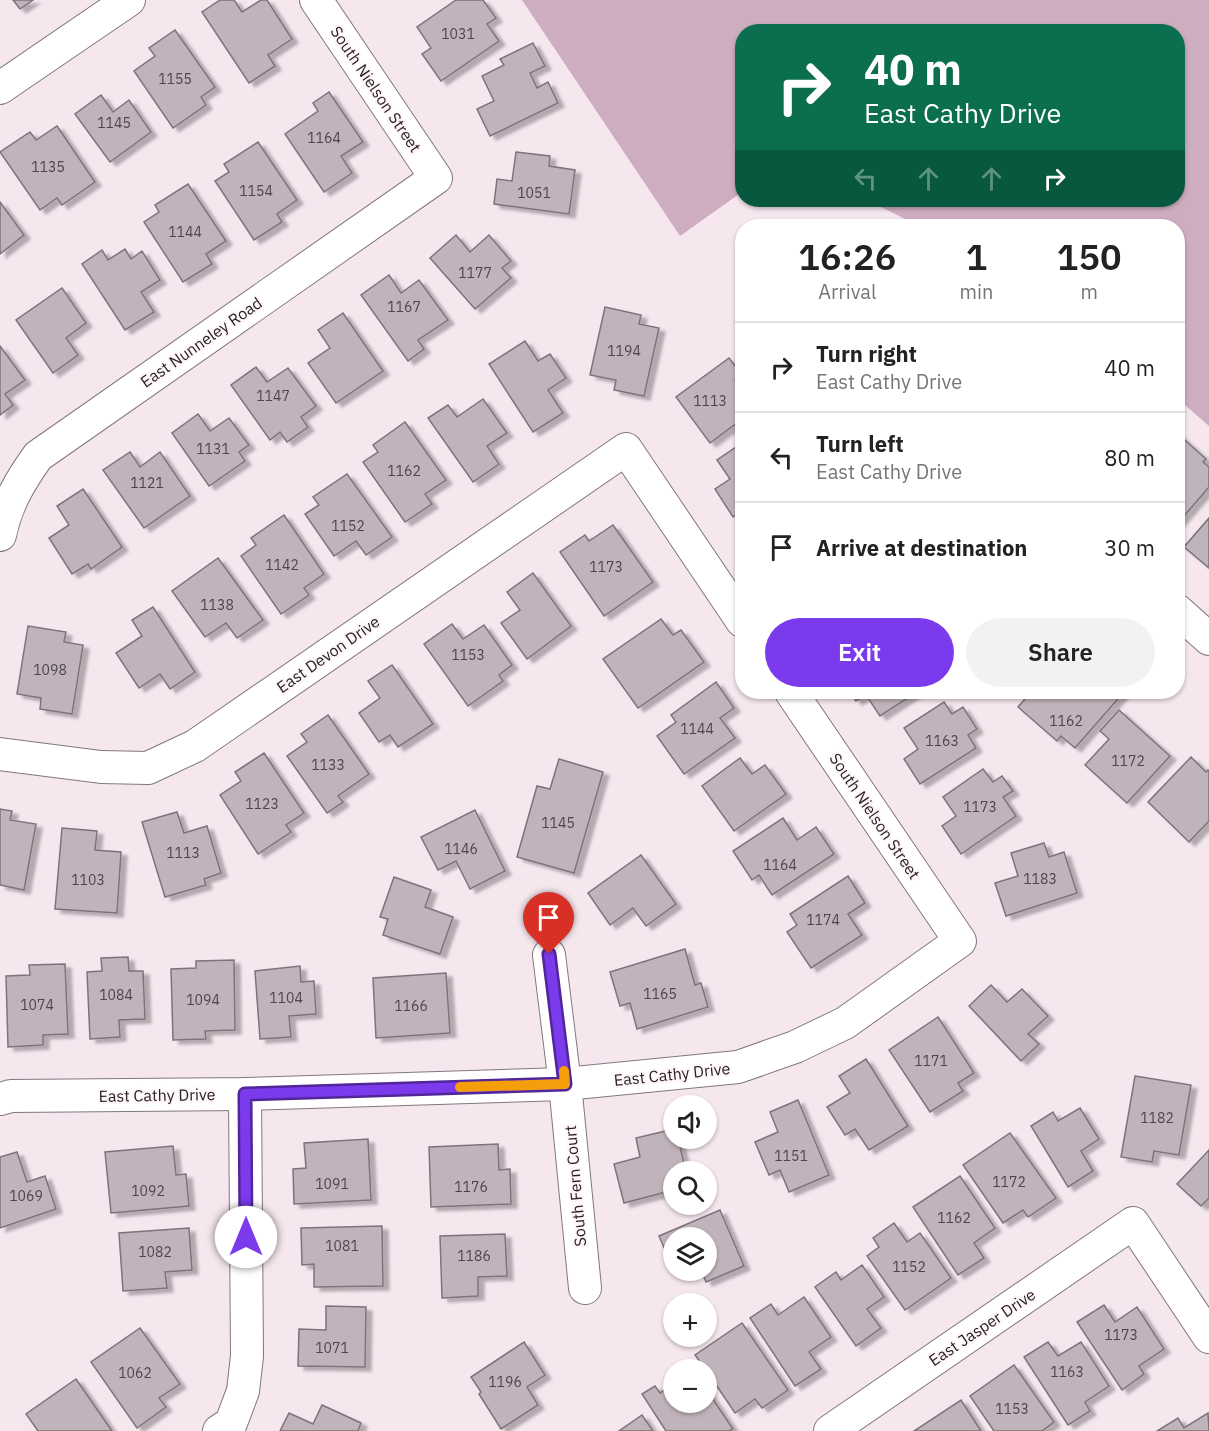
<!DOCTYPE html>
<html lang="en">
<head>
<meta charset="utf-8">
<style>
	:root { --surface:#fff; --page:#f2f2f2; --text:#222; --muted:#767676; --line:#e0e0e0; --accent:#7c3aed }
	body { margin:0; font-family:"IBM Plex Sans",sans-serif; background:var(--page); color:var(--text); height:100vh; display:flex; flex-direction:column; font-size:22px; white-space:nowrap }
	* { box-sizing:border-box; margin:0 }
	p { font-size:20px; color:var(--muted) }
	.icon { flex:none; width:33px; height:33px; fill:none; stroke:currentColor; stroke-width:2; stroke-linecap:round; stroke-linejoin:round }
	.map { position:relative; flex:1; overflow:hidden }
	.sheet { position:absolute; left:735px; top:219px; width:450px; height:480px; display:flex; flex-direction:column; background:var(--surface); border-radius:24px; box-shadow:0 2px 4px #0004 }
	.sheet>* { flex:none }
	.hud { position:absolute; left:735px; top:24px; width:450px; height:183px; border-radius:24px; box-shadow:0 2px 4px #0004; background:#0b6e4f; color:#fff; overflow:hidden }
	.tools { position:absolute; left:663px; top:1095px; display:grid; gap:12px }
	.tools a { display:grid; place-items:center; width:54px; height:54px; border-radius:50%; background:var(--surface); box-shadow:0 2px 4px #0004; font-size:30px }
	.pin { position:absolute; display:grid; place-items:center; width:51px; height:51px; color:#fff; margin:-62px -26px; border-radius:50% 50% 50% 0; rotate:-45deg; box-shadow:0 0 6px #0007 }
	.pin .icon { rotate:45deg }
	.me { position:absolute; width:66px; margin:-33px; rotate:0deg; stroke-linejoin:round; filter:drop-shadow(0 0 4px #0008) }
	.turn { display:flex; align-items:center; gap:21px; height:126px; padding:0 30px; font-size:27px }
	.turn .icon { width:78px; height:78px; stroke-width:2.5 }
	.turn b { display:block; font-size:42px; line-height:51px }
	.lanes { display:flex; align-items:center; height:57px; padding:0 30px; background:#0003; justify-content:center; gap:30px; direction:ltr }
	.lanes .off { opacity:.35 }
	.eta { display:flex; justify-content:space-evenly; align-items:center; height:102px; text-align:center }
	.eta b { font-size:36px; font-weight:600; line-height:42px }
	.cta { display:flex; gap:12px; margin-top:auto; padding:12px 30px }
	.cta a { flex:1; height:69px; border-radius:36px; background:var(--accent); color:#fff; font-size:24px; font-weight:600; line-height:69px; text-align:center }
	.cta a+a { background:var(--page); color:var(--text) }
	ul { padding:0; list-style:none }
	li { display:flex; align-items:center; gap:18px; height:90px; padding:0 30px; border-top:2px solid var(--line) }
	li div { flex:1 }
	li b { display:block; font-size:22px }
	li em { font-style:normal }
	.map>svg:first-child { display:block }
	.green { fill:#ceadc0 }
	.building { fill:#c1b3bb; stroke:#7f737a; stroke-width:1.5; filter:url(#shadow) }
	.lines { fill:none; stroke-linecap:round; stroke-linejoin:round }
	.street-casing { stroke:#83777e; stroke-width:34 }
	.street { stroke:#fff; stroke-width:32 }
	.route-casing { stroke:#51269a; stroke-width:15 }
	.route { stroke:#7c3aed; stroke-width:10 }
	.slow { stroke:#f59e0b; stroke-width:10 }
	.labels { text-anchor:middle; stroke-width:4.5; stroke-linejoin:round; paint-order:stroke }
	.number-label { font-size:14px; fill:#4e464a }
	.street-label { font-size:16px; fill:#272225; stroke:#fff6fb }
</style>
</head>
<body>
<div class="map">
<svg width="1209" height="1431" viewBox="0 0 1209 1431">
	<defs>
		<filter id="shadow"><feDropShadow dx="6" dy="4" stdDeviation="1.5" flood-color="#0004"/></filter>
	</defs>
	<rect width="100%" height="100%" fill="#f6e7ef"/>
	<!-- green -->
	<path class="green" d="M522,0H1209V426L1178,399V226H919L867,200H1178V32H742V192L680,236Z"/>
	<!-- building -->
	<g class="building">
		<path d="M13,0H33L20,9Z"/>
		<path d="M220,0H234L242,12L261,0H267L292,39L268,55L275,66L249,83L202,12Z"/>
		<path d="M456,0H483L496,18L487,24L499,41L441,81L422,54L431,48L417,27Z"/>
		<path d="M175,30L215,87L201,97L206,105L173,128L134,71L155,56L149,48Z"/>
		<path d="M533,43L545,66L530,73L537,88L548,82L558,103L490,136L477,109L494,101L482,76L504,65L500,59Z"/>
		<path d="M329,92L363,142L341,156L352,173L324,192L285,134L318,111L313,103Z"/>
		<path d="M101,95L113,112L129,100L151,132L110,162L75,114Z"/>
		<path d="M57,126L95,182L62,205L57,198L40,210L0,152L30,132L36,140Z"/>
		<path d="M258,142L297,200L277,214L282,222L254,240L215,181L229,172L224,164Z"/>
		<path d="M516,152L550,156L549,166L575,170L569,214L494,204L497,179L512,181Z"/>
		<path d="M188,184L226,241L206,254L212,264L183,282L144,222L159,212L155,205Z"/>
		<path d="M0,202L24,235L0,254Z"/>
		<path d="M456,235L470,252L489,235L511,261L502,268L511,278L475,309L430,258Z"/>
		<path d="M125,249L131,259L142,251L160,280L141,292L154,312L125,330L82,264L102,250L108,260Z"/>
		<path d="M389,275L401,293L419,280L448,320L418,340L424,349L408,361L361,295Z"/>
		<path d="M62,288L86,323L66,338L78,355L53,373L16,320Z"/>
		<path d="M605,307L641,315L639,324L659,328L644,396L614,390L616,380L590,375Z"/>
		<path d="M343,313L383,371L336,403L308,363L330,348L318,330Z"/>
		<path d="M525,341L538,361L550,354L566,378L548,390L563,413L533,432L489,364Z"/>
		<path d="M0,346L25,380L5,394L13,405L0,415Z"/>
		<path d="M729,358L742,375L735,380L742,390V400L739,403L742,408V419L710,443L676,397Z"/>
		<path d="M256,367L267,382L288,368L316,406L301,417L308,427L287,442L280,432L270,440L231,385Z"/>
		<path d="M483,399L507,433L487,446L499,464L473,482L428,418L448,405L457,417Z"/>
		<path d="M198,414L210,431L229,418L249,445L239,452L245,461L209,486L172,433Z"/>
		<path d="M405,422L446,480L425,494L432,504L405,522L363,462L378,452L373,445Z"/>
		<path d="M1178,434L1206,459L1203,462L1209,467V487L1178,523Z"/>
		<path d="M742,443V510L733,517L715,489L730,479L717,460Z"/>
		<path d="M130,452L140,467L160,452L190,496L144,528L103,470Z"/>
		<path d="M347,474L392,537L366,555L356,541L334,556L305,514L319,505L313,497Z"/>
		<path d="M83,489L122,547L91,569L88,564L72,574L49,538L69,525L57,506Z"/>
		<path d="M284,515L324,574L304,588L309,595L281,614L241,556L256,545L251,538Z"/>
		<path d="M1209,518V568L1184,547Z"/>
		<path d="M613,525L653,582L604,616L560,552L585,535L589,541Z"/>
		<path d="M218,558L263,620L237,638L226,623L205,637L172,591Z"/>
		<path d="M533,573L571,626L527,659L501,623L520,610L507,592Z"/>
		<path d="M153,607L195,672L170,689L160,674L139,688L116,653L142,636L132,620Z"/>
		<path d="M661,619L673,635L681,630L704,662L638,708L603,659Z"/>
		<path d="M452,624L463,639L484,625L512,665L499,675L503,681L468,706L424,644Z"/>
		<path d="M28,626L66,632L64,642L83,645L72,714L40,709L41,698L17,694Z"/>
		<path d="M392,665L433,724L398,747L390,735L379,742L359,713L380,698L368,681Z"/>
		<path d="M716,682L734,708L720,718L735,738L684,774L657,736L676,722L671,715Z"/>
		<path d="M850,692H917L880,716L866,695L856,701Z"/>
		<path d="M1031,692H1122L1123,693L1075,748L1061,736L1057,741L1018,707Z"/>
		<path d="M944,702L952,714L963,707L977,729L968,735L976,748L920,784L904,759L918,749L904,728Z"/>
		<path d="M1119,710L1170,756L1127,803L1085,765L1109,739L1100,731Z"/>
		<path d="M328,715L369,774L338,796L343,802L327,813L287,756L307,742L301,734Z"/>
		<path d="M264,753L304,813L286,825L291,832L258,854L220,795L241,781L235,772Z"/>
		<path d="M1191,757L1206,772L1208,770L1209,771V821L1189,842L1148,802Z"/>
		<path d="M740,758L752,774L765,765L786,794L734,831L702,786Z"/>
		<path d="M559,759L603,772L574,873L517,857L537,786L550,789Z"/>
		<path d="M983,769L993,782L1002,776L1013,791L1003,797L1016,816L961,854L942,826L956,816L943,797Z"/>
		<path d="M0,809L12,811L10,820L36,824L24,890L0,885Z"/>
		<path d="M475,810L505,871L470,889L456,861L438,870L421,837Z"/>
		<path d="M177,812L184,833L207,826L221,873L204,879L206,885L165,897L142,822Z"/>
		<path d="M783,818L797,840L816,827L834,854L772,895L759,875L752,880L733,851Z"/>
		<path d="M62,828L97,831L95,850L121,852L117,913L55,909Z"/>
		<path d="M1044,843L1049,857L1064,852L1077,893L1006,916L995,883L1018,876L1011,853Z"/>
		<path d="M641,855L676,904L646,926L633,908L610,925L588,893Z"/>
		<path d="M848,876L865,903L848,914L862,935L811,968L787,932L797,925L790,914Z"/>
		<path d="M394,877L431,890L425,907L453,917L440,954L383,935L388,919L380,917Z"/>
		<path d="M685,949L695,985L701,983L708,1007L637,1029L630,1003L620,1006L610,972Z"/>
		<path d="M128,957L129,971H143L145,1019L119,1020L120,1037L90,1039L87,972L102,971L101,958Z"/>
		<path d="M234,960L235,1030L205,1031L206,1039L173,1040L171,969L196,968V961Z"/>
		<path d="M65,964L68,1034L43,1035V1045L8,1047L6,976L30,975L29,965Z"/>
		<path d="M300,966L301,982L314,981L316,1014L289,1016L291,1037L260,1039L255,971Z"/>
		<path d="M446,973L450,1033L376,1038L373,978Z"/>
		<path d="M991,985L1007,1002L1022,989L1048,1016L1028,1034L1039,1044L1021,1061L969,1006Z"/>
		<path d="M938,1017L974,1073L958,1083L963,1091L930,1112L889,1050Z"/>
		<path d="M866,1059L908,1126L869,1150L855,1129L845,1135L827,1107L850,1093L839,1076Z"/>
		<path d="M1135,1076L1191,1085L1179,1155L1154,1151L1152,1162L1121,1157Z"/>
		<path d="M798,1100L829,1175L789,1192L780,1170L769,1175L755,1142L778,1132L770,1112Z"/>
		<path d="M1080,1108L1099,1139L1081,1151L1093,1171L1068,1187L1031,1126L1053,1112L1058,1121Z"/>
		<path d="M674,1129V1138H678L686,1172H674V1190L624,1203L614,1164L640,1157L636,1138Z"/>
		<path d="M1010,1133L1056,1198L1028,1217L1023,1210L1003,1223L963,1165Z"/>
		<path d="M368,1139L371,1200L294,1204L293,1169L306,1168L304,1143Z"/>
		<path d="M498,1144L499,1170L510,1169L511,1204L431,1207L429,1147Z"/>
		<path d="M173,1146L176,1175L186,1174L189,1206L111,1213L105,1152Z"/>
		<path d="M1209,1150V1198L1201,1206L1177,1184Z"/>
		<path d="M17,1152L27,1182L45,1176L56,1209L0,1228V1157Z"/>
		<path d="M960,1176L995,1228L974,1243L984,1258L958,1275L913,1207Z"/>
		<path d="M720,1210L744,1266L706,1282L701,1270H706V1238H674L673,1269L659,1236Z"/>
		<path d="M894,1223L907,1242L920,1233L951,1278L905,1310L867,1256L879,1247L873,1238Z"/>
		<path d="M382,1226L383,1286L314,1287V1264L302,1265L301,1228Z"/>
		<path d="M189,1228L192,1270L165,1272L167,1288L123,1291L119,1233Z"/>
		<path d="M505,1234L507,1276L478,1277V1296L442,1298L440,1236Z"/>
		<path d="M862,1265L884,1297L867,1309L881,1328L856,1346L815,1287L836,1272L841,1280Z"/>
		<path d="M804,1297L831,1337L809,1352L821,1369L795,1386L750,1318L771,1304L778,1315Z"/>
		<path d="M1104,1305L1115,1322L1137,1307L1164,1349L1139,1366L1144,1374L1122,1390L1077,1322Z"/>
		<path d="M326,1306L366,1307L365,1367L298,1366L299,1329L326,1330Z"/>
		<path d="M742,1323L788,1390L762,1408L755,1399L735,1413L706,1370L695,1355Z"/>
		<path d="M140,1328L180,1384L159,1398L166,1407L137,1428L91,1362Z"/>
		<path d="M524,1342L545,1375L527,1387L538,1405L501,1429L479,1394L481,1392L471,1377Z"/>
		<path d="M1048,1342L1058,1356L1081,1342L1109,1386L1085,1402L1090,1411L1068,1425L1024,1357Z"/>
		<path d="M1014,1365L1054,1422L1042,1431H994L970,1396Z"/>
		<path d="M76,1379L112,1431H38L26,1414Z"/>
		<path d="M674,1384V1402H706V1389L733,1429L729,1431H666L642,1394L655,1386L660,1393Z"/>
		<path d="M961,1400L981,1431H914Z"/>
		<path d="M322,1405L361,1423L358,1431H280L289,1413L313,1424Z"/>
		<path d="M1208,1413L1209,1431H1157L1178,1418L1184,1428Z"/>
		<path d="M642,1415L653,1431H619Z"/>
	</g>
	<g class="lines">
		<!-- street casing -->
		<g class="street-casing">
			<g id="street">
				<path d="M0,88L129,0"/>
				<path d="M0,535C6,505 20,481 38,456L436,178L316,0"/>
				<path d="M1178,611L1209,639"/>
				<path d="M0,754L101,767L148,768L195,746L626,449L742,621"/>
				<path d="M549,955L565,1084L585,1288"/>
				<path d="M0,1099L11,1096L245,1094L565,1084L738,1067L795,1047L845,1023L960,941L791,692"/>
				<path d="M219,1431L231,1423L243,1391L247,1356L245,1094"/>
				<path d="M830,1431L1133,1223L1209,1337"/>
			</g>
		</g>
		<!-- street -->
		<use href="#street" class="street"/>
	</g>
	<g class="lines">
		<!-- route casing -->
		<g class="route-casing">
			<path id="route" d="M246,1237L245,1094L565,1084L549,954"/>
		</g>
		<!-- route -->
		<use href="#route" class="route"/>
		<!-- slow -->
		<path class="slow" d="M460,1087L565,1084L564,1071"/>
	</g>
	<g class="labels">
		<!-- number labels -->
		<g class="number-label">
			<text x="458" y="39">1031</text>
			<text x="175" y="84">1155</text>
			<text x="114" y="128">1145</text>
			<text x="324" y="143">1164</text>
			<text x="48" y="172">1135</text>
			<text x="256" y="196">1154</text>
			<text x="534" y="198">1051</text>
			<text x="185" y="237">1144</text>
			<text x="475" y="278">1177</text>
			<text x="404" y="312">1167</text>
			<text x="624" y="356">1194</text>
			<text x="273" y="401">1147</text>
			<text x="710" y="406">1113</text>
			<text x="213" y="454">1131</text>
			<text x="404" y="476">1162</text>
			<text x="147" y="488">1121</text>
			<text x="348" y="531">1152</text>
			<text x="282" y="570">1142</text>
			<text x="606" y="572">1173</text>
			<text x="217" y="610">1138</text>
			<text x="468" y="660">1153</text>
			<text x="50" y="675">1098</text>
			<text x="1066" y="726">1162</text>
			<text x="697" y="734">1144</text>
			<text x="942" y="746">1163</text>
			<text x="1128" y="766">1172</text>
			<text x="328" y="770">1133</text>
			<text x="262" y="809">1123</text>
			<text x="980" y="812">1173</text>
			<text x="558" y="828">1145</text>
			<text x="461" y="854">1146</text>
			<text x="183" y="858">1113</text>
			<text x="780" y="870">1164</text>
			<text x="1040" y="884">1183</text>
			<text x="88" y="885">1103</text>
			<text x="823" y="925">1174</text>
			<text x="660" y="999">1165</text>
			<text x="116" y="1000">1084</text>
			<text x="286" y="1003">1104</text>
			<text x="203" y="1005">1094</text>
			<text x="37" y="1010">1074</text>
			<text x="411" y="1011">1166</text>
			<text x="931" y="1066">1171</text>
			<text x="1157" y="1123">1182</text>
			<text x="791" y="1161">1151</text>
			<text x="1009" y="1187">1172</text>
			<text x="332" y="1189">1091</text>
			<text x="471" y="1192">1176</text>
			<text x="148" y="1196">1092</text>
			<text x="26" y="1201">1069</text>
			<text x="954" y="1223">1162</text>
			<text x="342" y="1251">1081</text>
			<text x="155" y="1257">1082</text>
			<text x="474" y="1261">1186</text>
			<text x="909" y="1272">1152</text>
			<text x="1121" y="1340">1173</text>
			<text x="332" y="1353">1071</text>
			<text x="1067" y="1377">1163</text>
			<text x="135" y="1378">1062</text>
			<text x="505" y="1387">1196</text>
			<text x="1012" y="1414">1153</text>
		</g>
		<!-- street labels -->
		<g class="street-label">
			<text transform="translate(376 89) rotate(56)" y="6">South Nielson Street</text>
			<text transform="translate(201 342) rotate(-35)" y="6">East Nunneley Road</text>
			<text transform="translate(328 654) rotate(-35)" y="6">East Devon Drive</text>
			<text transform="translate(875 816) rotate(56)" y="6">South Nielson Street</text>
			<text transform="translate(672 1074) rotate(-6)" y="6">East Cathy Drive</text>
			<text transform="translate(157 1095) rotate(-1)" y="6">East Cathy Drive</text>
			<text transform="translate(575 1186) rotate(-95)" y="6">South Fern Court</text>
			<text transform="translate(982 1327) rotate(-34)" y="6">East Jasper Drive</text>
		</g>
	</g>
</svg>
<div class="tools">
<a><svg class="icon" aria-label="sound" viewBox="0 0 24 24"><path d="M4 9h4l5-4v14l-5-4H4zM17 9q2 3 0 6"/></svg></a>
<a><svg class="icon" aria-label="search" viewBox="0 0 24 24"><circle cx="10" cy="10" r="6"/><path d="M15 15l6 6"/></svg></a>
<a><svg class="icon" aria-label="layers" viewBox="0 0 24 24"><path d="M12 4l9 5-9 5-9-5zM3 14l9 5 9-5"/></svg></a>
<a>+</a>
<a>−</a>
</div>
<div class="pin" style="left:549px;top:954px;background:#d93025"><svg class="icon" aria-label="arrive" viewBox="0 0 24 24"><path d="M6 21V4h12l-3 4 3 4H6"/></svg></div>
<svg class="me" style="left:246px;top:1237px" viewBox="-20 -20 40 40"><circle r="19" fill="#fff"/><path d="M0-13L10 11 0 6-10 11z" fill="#7c3aed"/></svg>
<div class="hud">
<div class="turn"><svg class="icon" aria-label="right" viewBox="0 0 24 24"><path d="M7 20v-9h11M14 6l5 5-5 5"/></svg><div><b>40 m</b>East Cathy Drive</div></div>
<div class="lanes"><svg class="icon off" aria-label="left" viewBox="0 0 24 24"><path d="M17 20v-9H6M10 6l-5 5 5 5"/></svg><svg class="icon off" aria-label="ahead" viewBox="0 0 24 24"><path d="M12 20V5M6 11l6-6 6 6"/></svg><svg class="icon off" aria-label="ahead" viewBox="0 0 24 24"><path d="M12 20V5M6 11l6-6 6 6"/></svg><svg class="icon" aria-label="right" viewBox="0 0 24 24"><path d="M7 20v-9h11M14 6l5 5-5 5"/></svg></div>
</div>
<section class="sheet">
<div class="eta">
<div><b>16:26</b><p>Arrival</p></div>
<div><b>1</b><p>min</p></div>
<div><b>150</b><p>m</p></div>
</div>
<ul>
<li><svg class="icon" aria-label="right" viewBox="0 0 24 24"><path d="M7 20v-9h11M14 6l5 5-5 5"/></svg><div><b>Turn right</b><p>East Cathy Drive</p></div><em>40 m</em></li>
<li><svg class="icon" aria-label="left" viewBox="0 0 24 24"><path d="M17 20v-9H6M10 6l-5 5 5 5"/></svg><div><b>Turn left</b><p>East Cathy Drive</p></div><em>80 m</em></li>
<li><svg class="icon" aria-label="arrive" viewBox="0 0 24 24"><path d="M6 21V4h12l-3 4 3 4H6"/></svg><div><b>Arrive at destination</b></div><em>30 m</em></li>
</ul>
<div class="cta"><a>Exit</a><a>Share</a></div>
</section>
</div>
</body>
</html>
